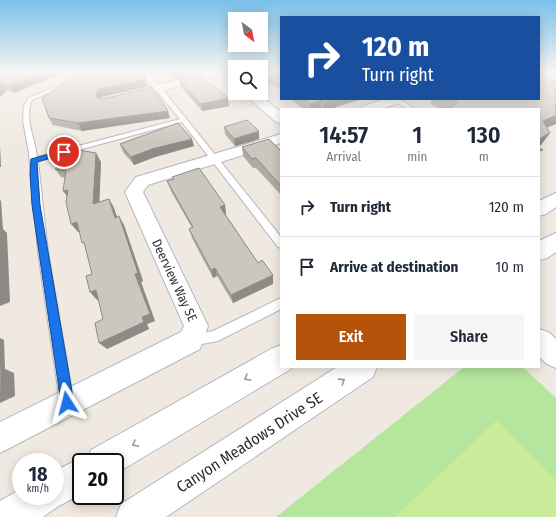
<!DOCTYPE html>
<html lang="en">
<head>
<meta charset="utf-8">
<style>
	:root { --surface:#fff; --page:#f6f6f7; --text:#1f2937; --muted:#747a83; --line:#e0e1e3; --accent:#b45309 }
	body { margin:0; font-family:"Fira Sans Condensed",sans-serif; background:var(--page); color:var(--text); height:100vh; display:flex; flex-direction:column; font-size:15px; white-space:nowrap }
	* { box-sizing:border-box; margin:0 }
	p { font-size:13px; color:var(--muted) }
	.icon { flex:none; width:22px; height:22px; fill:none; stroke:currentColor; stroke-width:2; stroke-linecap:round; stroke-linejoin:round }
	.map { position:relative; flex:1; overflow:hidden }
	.sheet { position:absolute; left:280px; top:108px; width:260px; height:260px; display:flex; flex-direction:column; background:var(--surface); border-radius:0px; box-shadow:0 2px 10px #0003 }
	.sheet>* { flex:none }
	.banner { position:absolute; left:280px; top:16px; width:260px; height:84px; border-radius:0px; box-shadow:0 2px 10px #0003; background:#1a4fa0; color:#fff; overflow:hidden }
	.needle { width:26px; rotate:148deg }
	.fabs { position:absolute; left:228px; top:12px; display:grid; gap:8px }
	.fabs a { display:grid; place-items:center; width:40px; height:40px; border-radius:0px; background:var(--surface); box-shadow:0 2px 10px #0003; font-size:20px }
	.speed { position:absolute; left:12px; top:453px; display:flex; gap:8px; font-size:20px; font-weight:700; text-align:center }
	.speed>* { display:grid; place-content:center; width:52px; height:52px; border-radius:50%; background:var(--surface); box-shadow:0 2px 10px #0003; line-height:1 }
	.speed small { font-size:10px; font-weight:400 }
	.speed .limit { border:2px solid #111; border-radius:6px; background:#fff; color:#111 }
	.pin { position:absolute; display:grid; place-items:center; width:34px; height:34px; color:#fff; margin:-17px; border:2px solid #fff; border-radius:50%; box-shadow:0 1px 4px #0007 }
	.me { position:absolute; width:44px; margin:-22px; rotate:351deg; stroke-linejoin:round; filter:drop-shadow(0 0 3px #0008) }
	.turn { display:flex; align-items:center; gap:14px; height:84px; padding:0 16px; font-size:18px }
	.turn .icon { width:52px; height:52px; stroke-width:2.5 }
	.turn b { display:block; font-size:28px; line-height:34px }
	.eta { display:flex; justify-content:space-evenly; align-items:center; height:68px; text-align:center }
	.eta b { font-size:24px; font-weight:600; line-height:28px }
	.primary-button { display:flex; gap:8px; margin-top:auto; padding:8px 16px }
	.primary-button a { flex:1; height:46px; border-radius:0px; background:var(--accent); color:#fff; font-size:16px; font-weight:600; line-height:46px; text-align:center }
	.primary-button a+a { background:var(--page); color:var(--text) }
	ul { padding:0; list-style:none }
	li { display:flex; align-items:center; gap:12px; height:60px; padding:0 16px; border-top:1px solid var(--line) }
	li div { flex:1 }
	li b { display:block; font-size:15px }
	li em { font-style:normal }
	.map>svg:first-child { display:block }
	.green { fill:#b6e59e }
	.pitch { fill:#c9ec9a }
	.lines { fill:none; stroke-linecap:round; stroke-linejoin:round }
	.service-casing { stroke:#b4b7c1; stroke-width:2 }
	.minor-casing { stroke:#b4b7c1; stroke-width:2 }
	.tertiary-casing { stroke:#b4b7c1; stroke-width:2 }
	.service { fill:#fff; fill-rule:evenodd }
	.minor { fill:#fff; fill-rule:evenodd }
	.tertiary { fill:#fff; fill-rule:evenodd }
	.wall { fill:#afaba4 }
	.shaded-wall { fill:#8e8b86 }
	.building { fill:#cbc7bf; stroke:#8e8b86 }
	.oneway { stroke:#969696 }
	.route { fill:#1a73e8; stroke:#114b97 }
	.labels { text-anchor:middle; stroke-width:3; stroke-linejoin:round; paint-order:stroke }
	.street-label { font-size:13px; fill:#2e2e2e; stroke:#fff }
	.near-street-label { font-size:16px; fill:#2e2e2e; stroke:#fff }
</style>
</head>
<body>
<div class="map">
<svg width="556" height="517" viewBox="0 0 556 517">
	<rect width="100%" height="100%" fill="#efe9e1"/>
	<!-- green -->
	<path class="green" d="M464,367H516L525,369L556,398V517H276Z"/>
	<!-- pitch -->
	<path class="pitch" d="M497,420L556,481V517H395Z"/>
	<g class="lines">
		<!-- service casing -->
		<g class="service-casing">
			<g id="service">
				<path d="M91,72H98L32,100C24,119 35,138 37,157L180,119L141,72H147L160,86L281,237V248L278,247L182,122L38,161L48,252L74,403L72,408L67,410L62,408L60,403L38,252L29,153L23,121L24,106L28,98Z"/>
				<path d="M394,99H399L415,109H408L394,101Z"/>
				<path d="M281,298V309L218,341L191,346L187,344L185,340L187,336L213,331Z"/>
			</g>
		</g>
		<!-- minor casing -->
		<g class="minor-casing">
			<g id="minor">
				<path d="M210,72H228L227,74L126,100L122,99L120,96L122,93Z"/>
				<path d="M243,93H256L281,112V123L276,122Z"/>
				<path d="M386,99H404L402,102L381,109H362L363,106Z"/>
				<path d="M281,134V143L148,185L143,192L208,326L200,349L0,453V422L181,332L184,326L125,192L136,177Z"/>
				<path d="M539,329L548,332L556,339V368L547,364L539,357Z"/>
			</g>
		</g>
		<!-- tertiary casing -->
		<g class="tertiary-casing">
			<g id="tertiary">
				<path d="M556,193V207L546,214L539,216V201Z"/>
				<path d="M556,233V252L547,258L539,260V241Z"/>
				<path d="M539,330L551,334L555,343L551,352L539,356Z"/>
				<path d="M281,345V367H292L291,369L115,474V462H81V494L57,507L43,517H0V501L21,489V496H55V471L81,458L87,460L91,450L271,349Z"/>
				<path d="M337,367H377L373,377L166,517H116L121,504Z"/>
			</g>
		</g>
		<!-- service -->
		<use href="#service" class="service"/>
		<!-- minor -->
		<use href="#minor" class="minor"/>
		<!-- tertiary -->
		<use href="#tertiary" class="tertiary"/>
	</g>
	<!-- wall -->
	<g class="wall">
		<path d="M12,72L14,93L7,90L0,97V76Z"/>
		<path d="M167,72H194V74L174,79Z"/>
		<path d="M261,72H281V88L268,84V81L261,79Z"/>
		<path d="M145,79L147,86L102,97L100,98L170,118L82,131L53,125L49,118Z"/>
		<path d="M179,80L229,106L202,111L181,87Z"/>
		<path d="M292,99H362L330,109H303L292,100Z"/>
		<path d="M432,99H539L547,128L550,133L540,146L539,109H440L430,104Z"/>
		<path d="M224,127L259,139L235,146L225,134Z"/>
		<path d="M120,144L194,146L155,157L134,165L123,152Z"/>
		<path d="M242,147L281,151V195L256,168H253L243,156Z"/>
		<path d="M101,162L99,202L109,199L114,208L117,217L124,225L143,281L141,282L155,321L147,324L149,329L107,349L103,319L98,300H97L92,274L85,247L79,232H78L67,196L65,178L61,177L55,169Z"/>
		<path d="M172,177L225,205L226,215L258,263L273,284L233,303L217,276L213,278L192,238L189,229L192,228L171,191L167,181L173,179Z"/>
	</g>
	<!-- shaded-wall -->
	<g class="shaded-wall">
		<path d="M46,72H66L14,93L10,86Z"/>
		<path d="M176,72H194V74L174,79L172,73Z"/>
		<path d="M145,79L147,86L102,97L99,100L96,93L99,89Z"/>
		<path d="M2,83L7,90L0,97V86Z"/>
		<path d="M228,98L229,106L202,111L201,104Z"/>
		<path d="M333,99H362L330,109H323L324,102Z"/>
		<path d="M322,100L321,109H309L310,104Z"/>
		<path d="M168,111L170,118L82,131L78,123Z"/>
		<path d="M556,115V124L539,131L543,121Z"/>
		<path d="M259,131V139L235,146L234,139Z"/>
		<path d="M550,133L540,146L539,147V139Z"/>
		<path d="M192,139L194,146L155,157L134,165L131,157L152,149Z"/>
		<path d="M0,145L1,167H0Z"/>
		<path d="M96,153L101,162L99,213L93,204Z"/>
		<path d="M68,190L70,200L63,191Z"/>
		<path d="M109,199L114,208L120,226L115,218Z"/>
		<path d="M0,200L1,201L3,229L7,233L10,302L0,306Z"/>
		<path d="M225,205L226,215L222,216L220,207Z"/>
		<path d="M119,216L124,225L143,281L141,282L155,321L147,324L149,329L107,349L99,343L142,317L135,274Z"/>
		<path d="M77,222L83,230L78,232L71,224Z"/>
		<path d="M215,268L217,276L213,278L211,270Z"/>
		<path d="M273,275V284L233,303L231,295Z"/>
		<path d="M96,290L102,298L97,300L90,292Z"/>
		<path d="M0,338L4,340L5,369L14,373L15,396L0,403Z"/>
	</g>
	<!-- building -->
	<g class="building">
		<path d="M12,72H46L10,86L2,83L0,86V76Z"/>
		<path d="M83,72H140L145,79L99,89L96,93L97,98L103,99L152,87L168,111L78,123L49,118L42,98L78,74Z"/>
		<path d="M267,72H281V79L268,75L271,73Z"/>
		<path d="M201,75L212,87L215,86L228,98L201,104L179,80Z"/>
		<path d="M539,75L556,81V106L555,107H556V115L543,121L550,133L539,139V109H450L457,103L450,99H539Z"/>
		<path d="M303,99H333L324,102L322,100L310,104Z"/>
		<path d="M247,120L259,131L234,139L224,127Z"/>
		<path d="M178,123L192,139L152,149L131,157L120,144Z"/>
		<path d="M269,139L281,151V186L256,158L252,159L242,147Z"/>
		<path d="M539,148L543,150L539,151Z"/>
		<path d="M79,150L96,153L93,204L109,199L115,218L119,216L138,273L135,274L150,314L142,317L144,322L99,343L95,323L103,319L96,290L90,292L86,276L92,274L84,242L82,243L77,222L71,224L66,202L68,190L63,191L66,171L55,169Z"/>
		<path d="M199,168L225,205L220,207L258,263L262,260L273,275L231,295L215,268L211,270L189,229L193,227L167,181L174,179L172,177Z"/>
		<path d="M0,367H1V391L0,392Z"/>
	</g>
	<!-- one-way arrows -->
	<defs><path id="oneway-chevron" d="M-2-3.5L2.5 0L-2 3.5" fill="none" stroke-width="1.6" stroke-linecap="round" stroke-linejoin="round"/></defs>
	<g class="oneway">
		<use href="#oneway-chevron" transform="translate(247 378) rotate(150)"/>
		<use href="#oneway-chevron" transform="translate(342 381) rotate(-33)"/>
		<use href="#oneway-chevron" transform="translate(135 444) rotate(150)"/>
	</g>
	<!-- sky -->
	<linearGradient id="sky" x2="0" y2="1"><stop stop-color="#7abfeb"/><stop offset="0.5" stop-color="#f8f5f2"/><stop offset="1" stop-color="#f8f5f2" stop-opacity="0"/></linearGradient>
	<rect width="556" height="144" fill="url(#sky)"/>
	<!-- route -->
	<path class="route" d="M64,150L66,151V154L37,162L40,205L74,403L72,407L67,409L63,407L61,403L32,205L30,174L31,159Z"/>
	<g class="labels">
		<!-- street labels -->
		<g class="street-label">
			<text transform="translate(175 280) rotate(65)" y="5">Deerview Way SE</text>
		</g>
		<!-- near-street labels -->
		<g class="near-street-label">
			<text transform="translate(249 442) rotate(-33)" y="6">Canyon Meadows Drive SE</text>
		</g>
	</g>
</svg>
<div class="fabs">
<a><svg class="needle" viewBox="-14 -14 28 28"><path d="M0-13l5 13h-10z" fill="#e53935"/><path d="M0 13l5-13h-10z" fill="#747a83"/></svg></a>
<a><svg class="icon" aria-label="search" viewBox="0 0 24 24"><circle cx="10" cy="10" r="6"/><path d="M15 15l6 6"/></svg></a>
</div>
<div class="speed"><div>18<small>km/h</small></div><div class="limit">20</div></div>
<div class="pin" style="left:64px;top:152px;background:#d93025"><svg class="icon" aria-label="arrive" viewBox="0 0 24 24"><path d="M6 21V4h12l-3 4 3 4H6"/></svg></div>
<svg class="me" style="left:67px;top:403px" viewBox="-20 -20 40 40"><path d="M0-17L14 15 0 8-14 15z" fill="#1a73e8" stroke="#fff" stroke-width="4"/></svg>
<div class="banner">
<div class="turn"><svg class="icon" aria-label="right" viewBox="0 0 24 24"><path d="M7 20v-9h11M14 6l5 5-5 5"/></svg><div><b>120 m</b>Turn right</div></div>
</div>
<section class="sheet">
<div class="eta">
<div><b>14:57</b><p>Arrival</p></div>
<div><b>1</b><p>min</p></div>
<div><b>130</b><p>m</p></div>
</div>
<ul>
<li><svg class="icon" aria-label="right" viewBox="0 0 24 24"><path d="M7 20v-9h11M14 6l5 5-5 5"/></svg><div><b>Turn right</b></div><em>120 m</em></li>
<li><svg class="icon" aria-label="arrive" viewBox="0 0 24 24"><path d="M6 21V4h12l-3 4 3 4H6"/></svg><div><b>Arrive at destination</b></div><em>10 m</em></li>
</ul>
<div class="primary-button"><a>Exit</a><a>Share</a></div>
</section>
</div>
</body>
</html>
